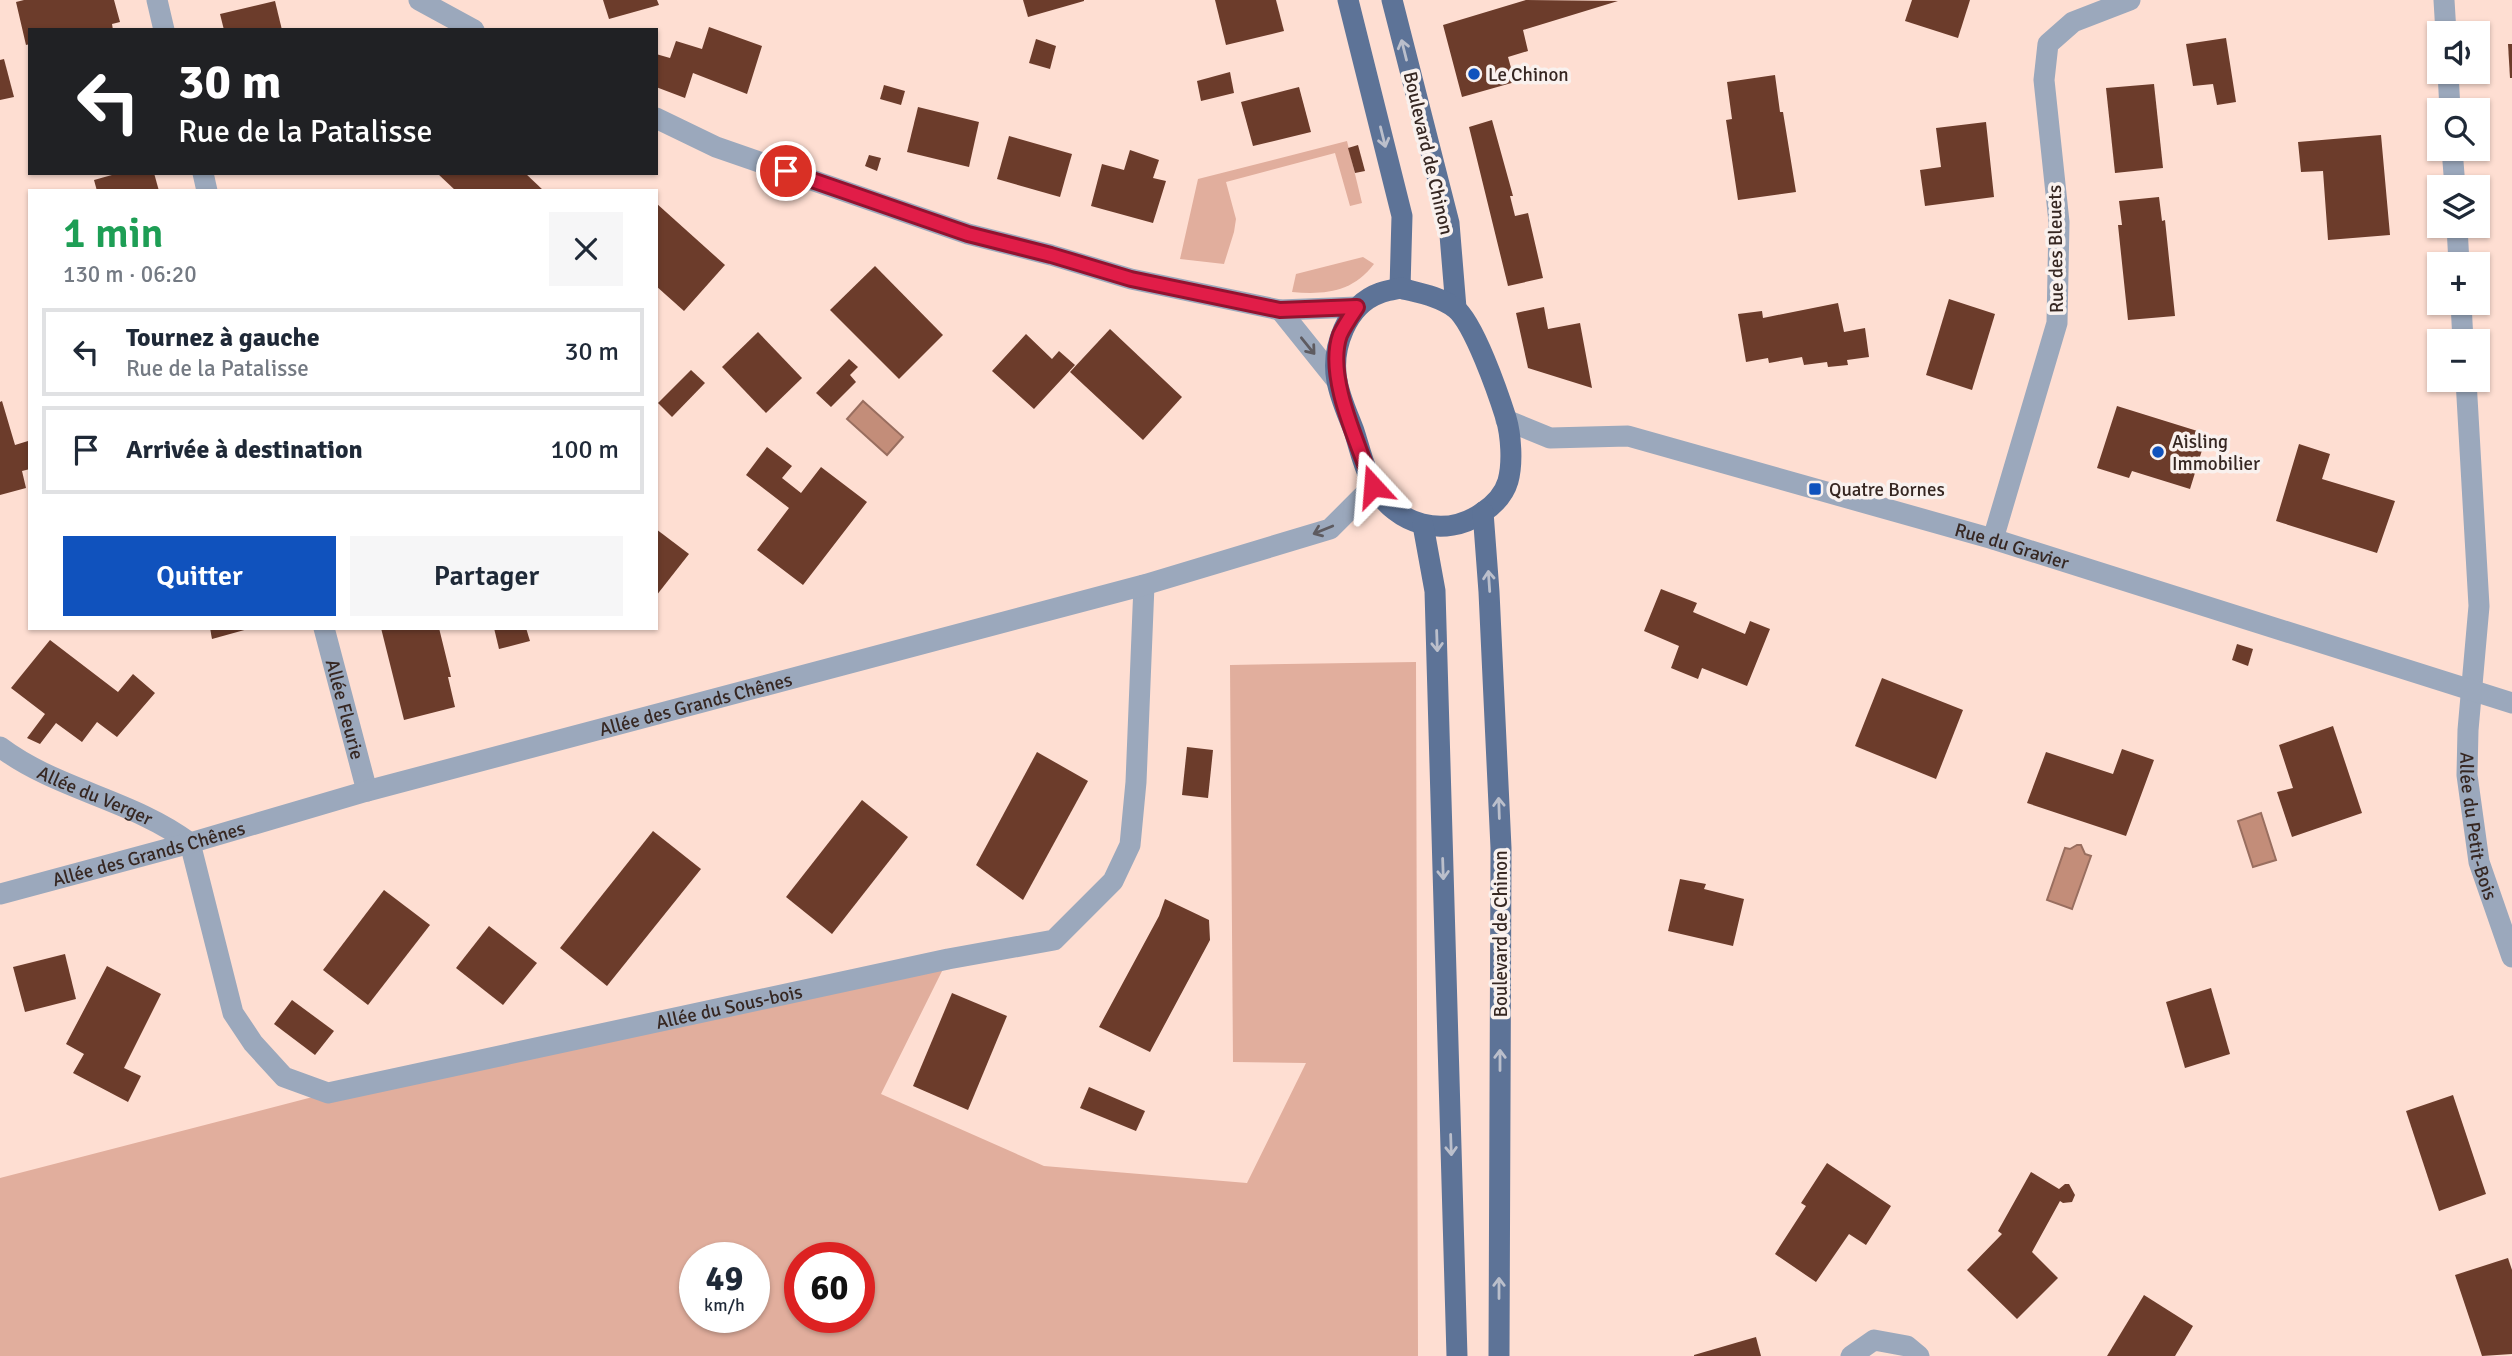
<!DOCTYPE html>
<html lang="fr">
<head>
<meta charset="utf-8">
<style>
	:root { --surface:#fff; --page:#f6f6f7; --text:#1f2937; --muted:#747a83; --line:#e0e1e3; --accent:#1052bd }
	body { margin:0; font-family:Signika,sans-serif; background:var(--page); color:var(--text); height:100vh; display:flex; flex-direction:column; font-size:26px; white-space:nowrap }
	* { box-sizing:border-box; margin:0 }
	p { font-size:23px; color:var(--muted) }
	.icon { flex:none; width:38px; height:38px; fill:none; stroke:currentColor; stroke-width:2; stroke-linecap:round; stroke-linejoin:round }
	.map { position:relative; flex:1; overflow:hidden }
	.drawer { position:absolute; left:28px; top:189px; width:630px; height:441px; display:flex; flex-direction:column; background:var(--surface); border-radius:0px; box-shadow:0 2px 5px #0004 }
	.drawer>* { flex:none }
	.hud { position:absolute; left:28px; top:28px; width:630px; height:147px; border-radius:0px; box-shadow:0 2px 5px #0004; background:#202124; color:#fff; overflow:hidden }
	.buttons { position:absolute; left:2427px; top:21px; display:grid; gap:14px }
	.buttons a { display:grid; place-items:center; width:63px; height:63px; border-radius:0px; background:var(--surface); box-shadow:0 2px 5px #0004; font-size:35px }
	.speed { position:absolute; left:679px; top:1242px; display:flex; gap:14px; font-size:35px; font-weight:700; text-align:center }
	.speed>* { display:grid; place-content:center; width:91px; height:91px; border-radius:50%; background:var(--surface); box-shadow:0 2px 5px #0004; line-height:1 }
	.speed small { font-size:18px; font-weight:400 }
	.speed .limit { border:10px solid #d22; background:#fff; color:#111 }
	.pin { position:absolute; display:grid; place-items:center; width:60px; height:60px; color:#fff; margin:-30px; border:4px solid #fff; border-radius:50%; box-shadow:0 2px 7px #0007 }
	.me { position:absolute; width:77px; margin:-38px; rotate:341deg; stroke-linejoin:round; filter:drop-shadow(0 0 5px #0008) }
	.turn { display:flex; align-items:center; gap:24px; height:147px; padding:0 35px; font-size:32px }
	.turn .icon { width:91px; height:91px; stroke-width:2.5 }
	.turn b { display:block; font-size:49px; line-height:60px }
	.round { display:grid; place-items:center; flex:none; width:74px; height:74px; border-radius:0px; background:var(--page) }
	.headline { display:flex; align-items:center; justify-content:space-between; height:119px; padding:0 35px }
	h1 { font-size:42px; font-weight:600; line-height:52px; color:#1e9e55 }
	.button { display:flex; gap:14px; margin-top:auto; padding:14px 35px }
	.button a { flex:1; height:80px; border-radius:0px; background:var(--accent); color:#fff; font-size:28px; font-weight:600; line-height:80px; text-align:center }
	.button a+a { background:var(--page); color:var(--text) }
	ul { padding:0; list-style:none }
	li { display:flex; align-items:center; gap:21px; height:88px; margin:0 14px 10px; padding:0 21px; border:4px solid var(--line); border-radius:0px }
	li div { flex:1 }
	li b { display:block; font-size:26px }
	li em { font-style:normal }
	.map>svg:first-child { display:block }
	.green { fill:#e1ae9d; fill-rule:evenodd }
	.water { fill:#c38d79; stroke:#996e5f; stroke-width:2 }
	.building { fill:#6c3c2b }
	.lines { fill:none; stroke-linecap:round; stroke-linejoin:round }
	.minor { stroke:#9ba8bc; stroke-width:21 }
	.major { stroke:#5d7397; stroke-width:21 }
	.oneway { stroke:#bbbfcb }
	.oneway2 { stroke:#5e5b60 }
	.route-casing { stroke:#92132f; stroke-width:18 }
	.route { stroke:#e11d48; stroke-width:12 }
	.poi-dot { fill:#1052bd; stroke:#f9f1ee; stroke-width:2.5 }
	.labels { text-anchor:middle; stroke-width:7; stroke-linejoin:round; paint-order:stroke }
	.poi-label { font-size:19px; fill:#362722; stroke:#f9f1ee; text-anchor:start }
	.street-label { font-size:19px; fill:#362722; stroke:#f9f1ee }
</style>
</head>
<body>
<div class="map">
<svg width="2512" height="1356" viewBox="0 0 2512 1356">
	<rect width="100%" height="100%" fill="#feded2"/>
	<!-- green -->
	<g class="green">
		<path d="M1347,141L1362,203L1350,206L1335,153L1226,182L1236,219L1234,232L1224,264L1180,259L1198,179Z"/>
		<path d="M1363,257L1374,264C1353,292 1325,295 1292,292L1296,274Z"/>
		<path d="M1416,662L1418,1356H0V1178L328,1093L948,959L881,1094L1044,1166L1247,1183L1306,1063L1233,1062L1230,665ZM695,1258H754V1318H695ZM800,1258H859V1318H800Z"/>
	</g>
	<!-- water -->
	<g class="water">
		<path d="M863,401L903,437L887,455L847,419Z"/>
		<path d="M2261,813L2276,860L2253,867L2238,821Z"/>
		<path d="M2077,845H2081L2085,854L2091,856L2072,909L2047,900L2065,848L2070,849Z"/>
	</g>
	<!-- building -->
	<g class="building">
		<path d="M24,0H114L120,22L112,24L113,30H30V44L26,45L16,2Z"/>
		<path d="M603,0H657L659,5L609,19Z"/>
		<path d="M1023,0H1084V1L1028,17Z"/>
		<path d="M1215,0H1276L1284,31L1226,45Z"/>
		<path d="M1526,0L1618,1L1523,30L1528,51L1508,57L1515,82L1462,97L1443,25Z"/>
		<path d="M1912,0H1970L1958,38L1905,21Z"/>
		<path d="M275,1L282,30H224L220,14Z"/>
		<path d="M709,27L762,46L747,94L693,73L685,98L656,87V54L670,58L676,41L702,49Z"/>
		<path d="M2226,38L2236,102L2217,105L2213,84L2193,86L2186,44Z"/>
		<path d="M1036,39L1056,46L1050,69L1029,63Z"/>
		<path d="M2508,44H2512V78H2510Z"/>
		<path d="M4,59L14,97L0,100V60Z"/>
		<path d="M1230,72L1234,93L1201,101L1197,81Z"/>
		<path d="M1775,75L1780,112H1783L1796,192L1738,200L1726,120L1732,119L1727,82Z"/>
		<path d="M2154,84L2163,168L2115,173L2106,88Z"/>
		<path d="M884,85L905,91L901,105L880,99Z"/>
		<path d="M1299,87L1311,132L1253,146L1241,102Z"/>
		<path d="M918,107L979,122L969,167L907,152Z"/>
		<path d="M1492,120L1513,196H1510L1515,216L1528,213L1543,278L1508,286L1469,127Z"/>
		<path d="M1986,122L1994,197L1925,206L1920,170L1941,167L1936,128Z"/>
		<path d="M2381,135L2390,235L2328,240L2323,171L2301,172L2298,142Z"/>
		<path d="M1009,136L1072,154L1060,197L997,179Z"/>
		<path d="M1358,145L1365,171L1355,173L1348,148Z"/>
		<path d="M1130,150L1159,160L1153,178L1166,181L1153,223L1091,206L1102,164L1124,170Z"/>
		<path d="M869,155L881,158L877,171L865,166Z"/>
		<path d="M119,173H154L159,191H97L94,180Z"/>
		<path d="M437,173H525L544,191H456Z"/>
		<path d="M2159,197L2162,221L2165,220L2175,316L2128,320L2118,225H2122L2119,201Z"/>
		<path d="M656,203L725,265L684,311L656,286Z"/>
		<path d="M875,266L943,335L899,379L830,310Z"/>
		<path d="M1949,299L1995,314L1972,390L1926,375Z"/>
		<path d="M1838,303L1844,332L1865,328L1869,357L1847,360L1848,365L1828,367L1827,362L1804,365L1802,357L1769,363L1768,358L1746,362L1738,314L1762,311L1763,318Z"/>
		<path d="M1544,307L1548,329L1580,323L1592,388L1528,368L1516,313Z"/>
		<path d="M1110,329L1182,397L1143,440L1070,372Z"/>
		<path d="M758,332L802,378L766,413L722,367Z"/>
		<path d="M1026,334L1052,359L1059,351L1075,365L1034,409L992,371Z"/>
		<path d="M849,359L858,367L850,375L856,382L831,407L816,393Z"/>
		<path d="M691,370L705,383L672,417L658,403Z"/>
		<path d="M2,401L15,445L28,441L30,469L22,471L26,488L0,495V402Z"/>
		<path d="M2117,406L2207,434L2190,489L2132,471L2129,478L2097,468Z"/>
		<path d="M2299,444L2330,454L2322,479L2395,501L2377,553L2276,521Z"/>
		<path d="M767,447L792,466L782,478L801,493L821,467L867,502L803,585L757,550L789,508L746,475Z"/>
		<path d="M656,529L689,554L656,596Z"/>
		<path d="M1661,589L1697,603L1693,612L1745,634L1750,621L1770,629L1747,686L1702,668L1698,679L1671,668L1679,646L1644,631Z"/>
		<path d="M210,628H248V629L212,639Z"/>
		<path d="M381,628H439L451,677H448L455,707L404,720Z"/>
		<path d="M494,628H526L530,641L499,649Z"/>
		<path d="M50,640L118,692L133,674L155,693L117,737L97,722L82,742L56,723L40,744L27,738L45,714L11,688Z"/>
		<path d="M2237,644L2253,649L2248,666L2232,660Z"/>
		<path d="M1882,678L1963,710L1936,779L1855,746Z"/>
		<path d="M2333,726L2362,813L2292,837L2277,792L2293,788L2279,745Z"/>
		<path d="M1187,747L1213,750L1208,798L1182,795Z"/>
		<path d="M2122,749L2154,760L2126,836L2027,803L2046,752L2113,774Z"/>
		<path d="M1037,752L1088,781L1023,900L976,865Z"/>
		<path d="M862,800L908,837L832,934L786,897Z"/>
		<path d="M653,831L701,869L607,986L560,948Z"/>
		<path d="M1680,879L1706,884L1704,889L1744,899L1733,946L1668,931Z"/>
		<path d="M384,890L430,925L368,1005L323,970Z"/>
		<path d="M1165,899L1209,920L1210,940L1150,1052L1099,1027L1159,916Z"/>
		<path d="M489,926L537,963L503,1005L456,968Z"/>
		<path d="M65,954L76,999L25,1012L13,967Z"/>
		<path d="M107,966L161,994L124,1068L141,1076L128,1102L73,1073L84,1054L66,1044Z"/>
		<path d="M2211,988L2230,1054L2185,1068L2166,1002Z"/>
		<path d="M952,993L1007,1016L968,1110L913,1086Z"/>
		<path d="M292,1000L334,1031L315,1055L274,1024Z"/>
		<path d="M1089,1087L1145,1111L1136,1131L1080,1108Z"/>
		<path d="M2453,1095L2486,1194L2439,1211L2406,1111Z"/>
		<path d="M1827,1163L1891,1206L1866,1245L1849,1234L1816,1282L1775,1254L1806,1206L1801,1203Z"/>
		<path d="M2031,1172L2059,1189L2065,1184H2069L2075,1195L2072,1202L2063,1203L2060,1201L2032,1252L2058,1278L2017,1319L1967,1270L2002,1234L1998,1231Z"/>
		<path d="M2508,1258L2512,1270V1354L2482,1356L2455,1275Z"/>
		<path d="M2144,1295L2193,1326L2175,1356H2107Z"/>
		<path d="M1756,1337L1761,1356H1694V1355Z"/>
	</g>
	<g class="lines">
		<!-- minor -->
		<g class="minor">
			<path d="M157,0L164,30"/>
			<path d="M419,0L474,30"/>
			<path d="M2444,0L2446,33"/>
			<path d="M2448,72L2450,110"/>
			<path d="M656,118L716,147L968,234L1051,255L1131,279L1280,310L1357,307"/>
			<path d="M2452,149L2455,187"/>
			<path d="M203,173L207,191"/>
			<path d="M2457,226L2459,264"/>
			<path d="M2461,303L2463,341"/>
			<path d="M1280,310L1337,381"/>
			<path id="s1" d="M2466,380L2479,606L2468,730L2467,775L2479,862L2512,957"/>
			<path id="s2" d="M1506,420L1550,438L1628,436L1993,539L2512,703"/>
			<path d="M1993,539L2057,323L2059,222L2044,80L2048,44L2073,22L2130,0"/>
			<path id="s3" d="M324,628L367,791"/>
			<path id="s4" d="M0,747C57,790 133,800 190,843L233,1013L253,1043L284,1077L328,1093L948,959L1054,940L1113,881L1130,845L1136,782L1144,585"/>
			<path id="s5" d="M0,894L190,843L367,791L1144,585L1330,529L1373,486"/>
			<path d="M1851,1356L1874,1340L1907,1346L1919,1356"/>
		</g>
		<!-- major -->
		<g class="major">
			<path d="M1348,0L1402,216L1400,288"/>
			<path d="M1392,0L1449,223L1456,308"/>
			<path d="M1400,288C1419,293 1439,296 1455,308C1474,323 1498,393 1506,418C1511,435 1513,463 1508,481C1504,495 1494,505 1482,513C1444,539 1396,525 1374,486C1364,470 1360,449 1354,431C1348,415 1340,398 1337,381C1331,349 1346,305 1380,293C1386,290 1394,290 1400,288Z"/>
			<path d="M1483,512L1489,592L1501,848L1499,1356"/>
			<path d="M1423,525L1435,591L1457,1356"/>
		</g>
	</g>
	<!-- one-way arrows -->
	<defs><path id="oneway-shaft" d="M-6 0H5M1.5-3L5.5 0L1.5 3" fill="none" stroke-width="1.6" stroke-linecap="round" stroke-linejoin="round" transform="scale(1.75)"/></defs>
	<g class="oneway">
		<use href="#oneway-shaft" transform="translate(1404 50) rotate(-104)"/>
		<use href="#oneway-shaft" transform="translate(1383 137) rotate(76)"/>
		<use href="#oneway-shaft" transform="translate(1489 581) rotate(-94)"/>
		<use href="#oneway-shaft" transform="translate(1437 641) rotate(88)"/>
		<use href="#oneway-shaft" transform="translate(1499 808) rotate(-92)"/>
		<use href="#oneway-shaft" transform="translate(1443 869) rotate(88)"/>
		<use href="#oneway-shaft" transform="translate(1500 1060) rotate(-90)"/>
		<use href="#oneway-shaft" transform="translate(1451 1145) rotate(88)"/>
		<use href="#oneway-shaft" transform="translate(1499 1288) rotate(-90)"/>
	</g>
	<g class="oneway2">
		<use href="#oneway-shaft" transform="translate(1308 346) rotate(51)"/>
		<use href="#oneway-shaft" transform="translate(1323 530) rotate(158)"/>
	</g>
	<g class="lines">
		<!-- route casing -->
		<g class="route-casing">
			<path id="route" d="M786,171L968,234L1051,255L1131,279L1280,310L1357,307C1351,316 1344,326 1340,335C1325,377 1359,445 1373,486"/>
		</g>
		<!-- route -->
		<use href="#route" class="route"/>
	</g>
	<!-- markers -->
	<g class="poi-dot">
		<circle cx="1474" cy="74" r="7"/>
		<circle cx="2158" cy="452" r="7"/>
		<rect x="1808" y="482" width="14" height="14" rx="3.5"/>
	</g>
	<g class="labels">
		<!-- poi labels -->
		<g class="poi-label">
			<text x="1488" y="81">Le Chinon</text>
			<text x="2172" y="448">Aisling<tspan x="2172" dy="22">Immobilier</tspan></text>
			<text x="1829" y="496">Quatre Bornes</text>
		</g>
		<!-- street labels -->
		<g class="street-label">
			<text transform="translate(1429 153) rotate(77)" y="7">Boulevard de Chinon</text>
			<text transform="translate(2055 249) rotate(-91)" y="7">Rue des Bleuets</text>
			<text dy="7" stroke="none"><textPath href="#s2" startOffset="525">Rue du Gravier</textPath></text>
			<text dy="7" stroke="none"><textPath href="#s5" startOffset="721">Allée des Grands Chênes</textPath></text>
			<text dy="7" stroke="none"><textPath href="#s3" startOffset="84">Allée Fleurie</textPath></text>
			<text dy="7" stroke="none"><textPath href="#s4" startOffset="107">Allée du Verger</textPath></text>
			<text dy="7" stroke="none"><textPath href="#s1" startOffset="448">Allée du Petit-Bois</textPath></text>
			<text dy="7" stroke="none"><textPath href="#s5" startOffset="154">Allée des Grands Chênes</textPath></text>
			<text transform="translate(1500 934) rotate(-90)" y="7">Boulevard de Chinon</text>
			<text dy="7" stroke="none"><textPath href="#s4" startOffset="928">Allée du Sous-bois</textPath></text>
		</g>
	</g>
</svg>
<div class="buttons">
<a><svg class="icon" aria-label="sound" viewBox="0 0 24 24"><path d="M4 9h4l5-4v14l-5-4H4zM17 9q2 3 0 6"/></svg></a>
<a><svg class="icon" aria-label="search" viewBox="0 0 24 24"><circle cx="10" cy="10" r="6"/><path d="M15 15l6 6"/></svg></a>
<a><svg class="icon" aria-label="layers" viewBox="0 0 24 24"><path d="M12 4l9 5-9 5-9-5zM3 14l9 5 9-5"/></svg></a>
<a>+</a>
<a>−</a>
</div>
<div class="speed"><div>49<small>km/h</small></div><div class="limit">60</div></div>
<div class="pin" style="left:786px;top:171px;background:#d93025"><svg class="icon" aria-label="arrive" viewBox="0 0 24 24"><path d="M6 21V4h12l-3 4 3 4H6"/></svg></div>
<svg class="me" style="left:1373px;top:486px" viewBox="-20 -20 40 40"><path d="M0-17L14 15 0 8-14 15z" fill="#e11d48" stroke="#fff" stroke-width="4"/></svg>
<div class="hud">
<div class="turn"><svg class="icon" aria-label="left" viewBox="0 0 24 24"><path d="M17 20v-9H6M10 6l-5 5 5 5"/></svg><div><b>30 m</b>Rue de la Patalisse</div></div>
</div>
<section class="drawer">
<div class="headline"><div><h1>1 min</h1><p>130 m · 06:20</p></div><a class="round"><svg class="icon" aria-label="close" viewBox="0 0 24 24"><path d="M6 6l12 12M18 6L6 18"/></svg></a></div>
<ul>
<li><svg class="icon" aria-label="left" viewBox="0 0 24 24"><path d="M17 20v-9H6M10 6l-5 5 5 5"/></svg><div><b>Tournez à gauche</b><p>Rue de la Patalisse</p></div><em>30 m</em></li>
<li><svg class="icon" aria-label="arrive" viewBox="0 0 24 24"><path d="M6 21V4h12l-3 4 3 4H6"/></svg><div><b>Arrivée à destination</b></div><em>100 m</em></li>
</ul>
<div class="button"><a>Quitter</a><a>Partager</a></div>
</section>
</div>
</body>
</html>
